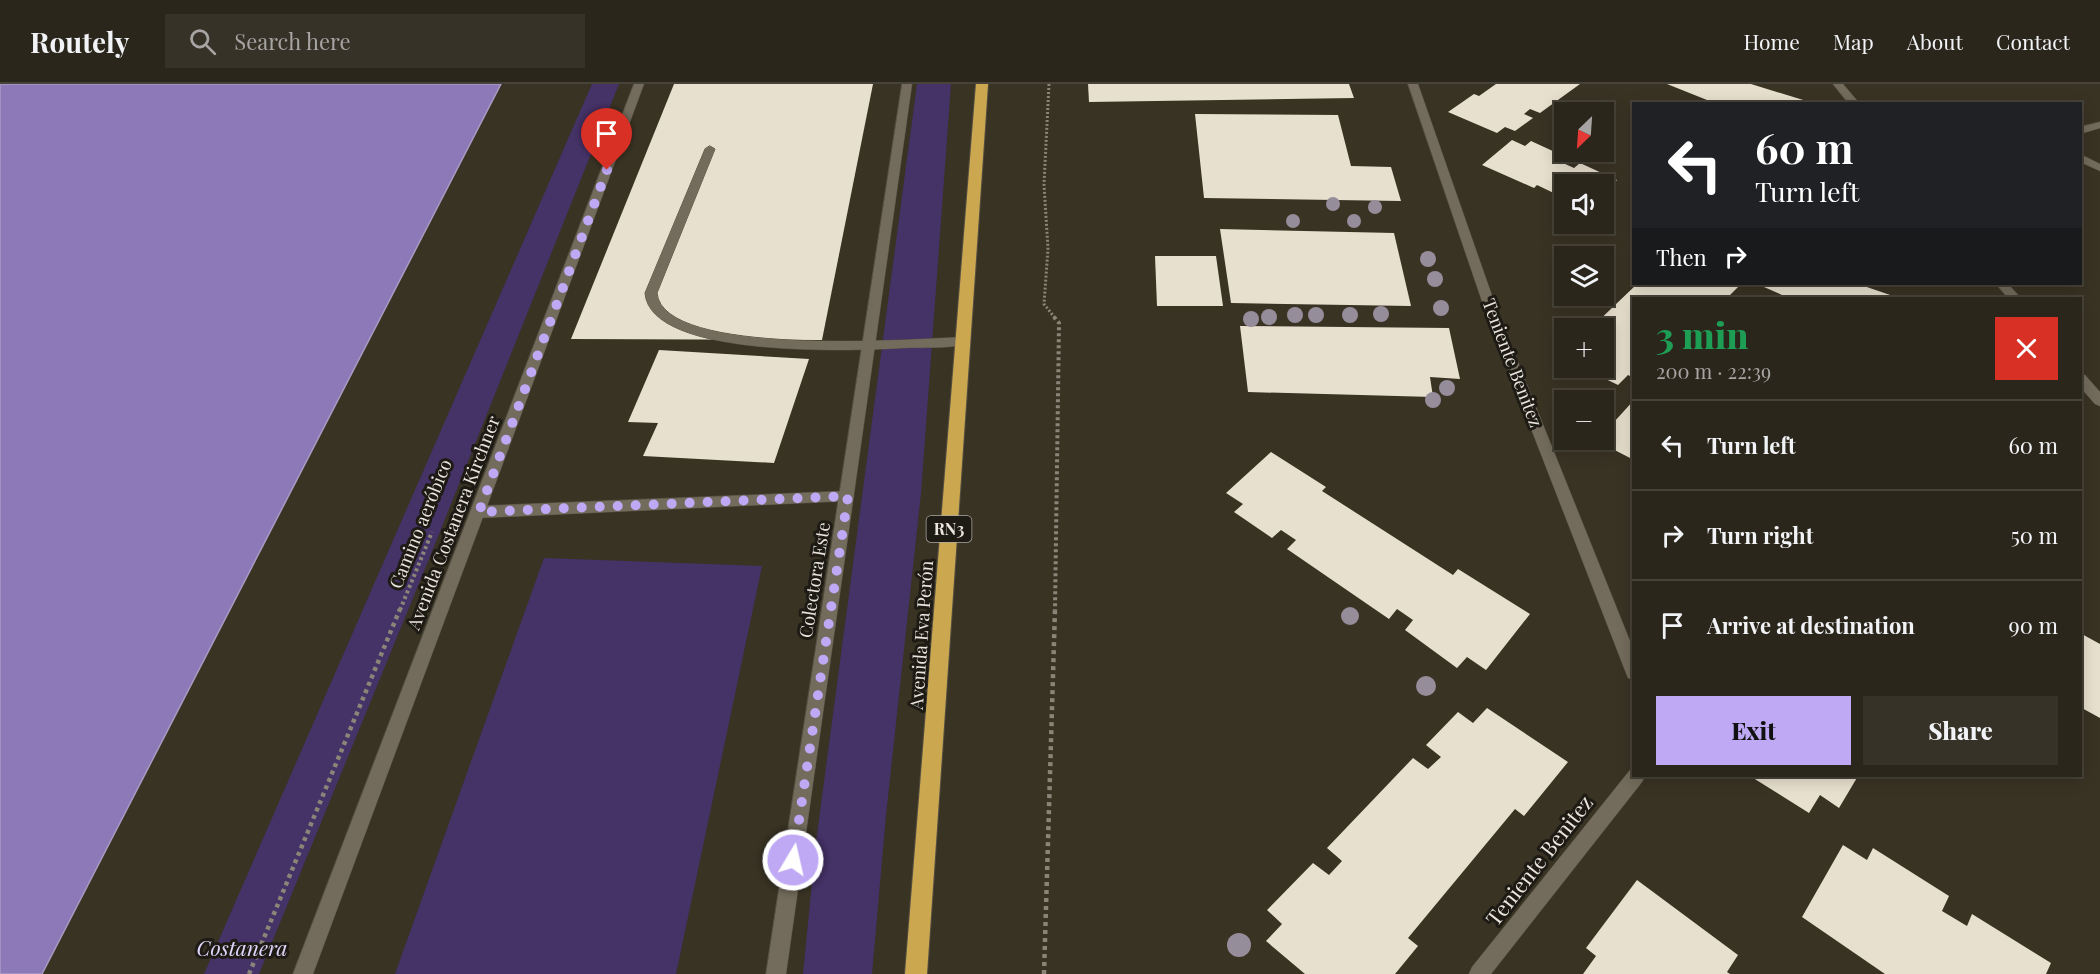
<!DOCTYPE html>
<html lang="en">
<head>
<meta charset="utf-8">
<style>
	:root { --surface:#2b261b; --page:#373228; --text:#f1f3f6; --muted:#a6a5a3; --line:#47433a; --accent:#bfa8f4 }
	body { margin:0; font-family:"Playfair Display",serif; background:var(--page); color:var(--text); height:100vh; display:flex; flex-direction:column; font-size:22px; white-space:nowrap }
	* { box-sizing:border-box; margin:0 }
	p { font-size:20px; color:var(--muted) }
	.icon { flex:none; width:33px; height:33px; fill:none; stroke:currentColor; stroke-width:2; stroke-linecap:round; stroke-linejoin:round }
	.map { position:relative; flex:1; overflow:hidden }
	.panel { position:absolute; left:1632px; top:213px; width:450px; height:480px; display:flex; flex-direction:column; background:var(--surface); border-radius:0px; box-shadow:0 3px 15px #0003,0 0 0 2px var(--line) }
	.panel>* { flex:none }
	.top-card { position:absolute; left:1632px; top:18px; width:450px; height:183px; border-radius:0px; box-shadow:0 3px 15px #0003,0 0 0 2px var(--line); background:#202124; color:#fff; overflow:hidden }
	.needle { width:39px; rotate:205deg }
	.tools { position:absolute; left:1554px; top:18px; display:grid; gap:12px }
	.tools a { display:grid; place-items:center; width:60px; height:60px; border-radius:0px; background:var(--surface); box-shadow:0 3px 15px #0003,0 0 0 2px var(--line); font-size:30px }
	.pin { position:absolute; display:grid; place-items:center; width:51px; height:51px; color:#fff; margin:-62px -26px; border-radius:50% 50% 50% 0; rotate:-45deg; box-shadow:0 0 6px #0007 }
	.pin .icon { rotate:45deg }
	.me { position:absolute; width:66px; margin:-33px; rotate:9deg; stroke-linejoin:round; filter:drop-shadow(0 0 4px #0008) }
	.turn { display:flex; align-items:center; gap:21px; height:126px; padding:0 24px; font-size:27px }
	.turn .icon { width:78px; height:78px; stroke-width:2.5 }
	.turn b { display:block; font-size:42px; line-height:51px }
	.then { display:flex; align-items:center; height:57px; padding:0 24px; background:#0003; gap:12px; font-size:22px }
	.round { display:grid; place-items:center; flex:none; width:63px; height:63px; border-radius:0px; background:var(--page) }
	.summary { display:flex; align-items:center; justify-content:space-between; height:102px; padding:0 24px }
	h1 { font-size:36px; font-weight:800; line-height:45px; color:#1e9e55 }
	.cta { display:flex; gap:12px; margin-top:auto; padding:12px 24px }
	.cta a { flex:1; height:69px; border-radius:0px; background:var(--accent); color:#111; font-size:24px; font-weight:800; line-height:69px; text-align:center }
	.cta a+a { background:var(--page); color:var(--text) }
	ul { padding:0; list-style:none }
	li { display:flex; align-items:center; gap:18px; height:90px; padding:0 24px; border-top:2px solid var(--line) }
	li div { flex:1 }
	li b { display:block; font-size:22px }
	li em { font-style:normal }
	header { display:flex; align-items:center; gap:36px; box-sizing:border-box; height:84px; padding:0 30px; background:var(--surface); border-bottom:2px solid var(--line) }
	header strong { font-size:28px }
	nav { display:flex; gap:33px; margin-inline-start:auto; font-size:21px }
	.search { width:420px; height:54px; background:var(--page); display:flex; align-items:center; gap:15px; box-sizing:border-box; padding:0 21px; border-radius:0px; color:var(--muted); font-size:22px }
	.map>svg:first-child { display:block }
	.green { fill:#453267 }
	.water { fill:#8d79b8; stroke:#a99ac3; stroke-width:1.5 }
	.building { fill:#e8e0ce }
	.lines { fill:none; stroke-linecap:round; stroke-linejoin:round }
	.service-casing { stroke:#555043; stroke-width:1 }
	.minor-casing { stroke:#555043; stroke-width:1 }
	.tertiary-casing { stroke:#555043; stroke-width:1 }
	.trunk-casing { stroke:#555043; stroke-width:2 }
	.path-far2 { stroke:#8a8579; stroke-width:3; stroke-dasharray:2 2; stroke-linecap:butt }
	.path-far1 { stroke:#8a8579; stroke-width:4; stroke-dasharray:3 3; stroke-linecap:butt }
	.path { stroke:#8a8579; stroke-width:4.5; stroke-dasharray:4 4; stroke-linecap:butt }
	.service { fill:#736c5c; fill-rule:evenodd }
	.minor { fill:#736c5c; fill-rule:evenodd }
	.tertiary { fill:#736c5c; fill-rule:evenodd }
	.trunk { fill:#cba750; fill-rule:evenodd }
	.tree { fill:#958d9a }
	.route { stroke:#bfa8f4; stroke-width:10; stroke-dasharray:0 18 }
	.labels { text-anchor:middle; stroke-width:6; stroke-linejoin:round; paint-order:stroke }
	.shield { fill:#1e1b15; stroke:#ada9a1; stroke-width:1.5 }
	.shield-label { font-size:16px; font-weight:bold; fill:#eae6dd }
	.street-label { font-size:18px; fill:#eae6dd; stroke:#1e1b15 }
	.near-street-label { font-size:21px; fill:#eae6dd; stroke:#1e1b15 }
	.near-park-label { font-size:21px; font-style:italic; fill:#e0d6fb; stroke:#1e1b15 }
</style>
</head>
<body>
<header>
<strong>Routely</strong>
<div class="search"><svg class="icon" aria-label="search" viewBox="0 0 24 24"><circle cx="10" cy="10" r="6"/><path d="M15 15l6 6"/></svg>Search here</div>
<nav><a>Home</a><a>Map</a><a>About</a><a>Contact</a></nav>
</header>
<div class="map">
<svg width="2100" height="890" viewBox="0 0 2100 890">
	<rect width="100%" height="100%" fill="#393324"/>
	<!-- green -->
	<g class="green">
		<path d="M592,0H619L431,470L259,890H204Z"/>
		<path d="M917,0H951L921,409L886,731L872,890H803L816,758Z"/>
		<path d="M544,474L762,482L676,890H395Z"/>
	</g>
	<!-- water -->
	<path class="water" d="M0,0H501L42,890H0Z"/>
	<!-- building -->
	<g class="building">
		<path d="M674,0H873L822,256L571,255Z"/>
		<path d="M1088,0H1349L1354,14L1089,18Z"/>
		<path d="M1496,0H1580L1540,29L1530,25L1524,30L1533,34L1515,47L1505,43L1497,49L1448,28L1474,10L1479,12Z"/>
		<path d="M1667,0H1751L1813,19L1717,20Z"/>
		<path d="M1195,30L1338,31L1351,82L1391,83L1401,117L1204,114Z"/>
		<path d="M1512,56L1525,62L1531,57L1568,74L1563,79L1574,84L1580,79L1617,96L1604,109V100H1564V114L1537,101L1534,104L1482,81Z"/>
		<path d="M1220,145L1394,149L1411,222L1231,219Z"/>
		<path d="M1155,172H1216L1223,222H1157Z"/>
		<path d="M1637,200H1741L1727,214L1710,211L1707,214H1634V294L1628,291L1618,301L1583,284H1604V244H1579L1584,240L1591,244Z"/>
		<path d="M1766,200H1858L1899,214H1789L1764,203Z"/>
		<path d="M1240,242L1449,244L1460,295L1430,293L1433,313L1248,308Z"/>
		<path d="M1564,259V274L1554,269Z"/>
		<path d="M659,266L809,275L774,379L643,372L658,339L628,338Z"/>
		<path d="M1634,316V376L1595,356H1604V349Z"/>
		<path d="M1271,368L1326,403L1322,407L1453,491L1458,485L1530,530L1486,586L1467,573L1457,584L1405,546L1413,536L1397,525L1389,535L1287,465L1296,456L1281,446L1272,454L1234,428L1243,420L1226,409Z"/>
		<path d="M2080,549L2100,560V634L2080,623Z"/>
		<path d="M1487,624L1568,678L1524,732L1515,725L1408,854L1418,862L1395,890H1305L1266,857L1282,840L1267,826L1313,779L1329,791L1342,777L1327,764L1413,674L1428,685L1441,673L1426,661L1458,628L1473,639Z"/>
		<path d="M1750,692H1858L1839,724L1820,711L1809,729Z"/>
		<path d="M1843,761L1867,776L1873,764L1949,812L1942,827L1967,842L1972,830L2051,879L2046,890H1885L1802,833Z"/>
		<path d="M1637,796L1738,871L1727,888L1730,890H1583L1596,872L1586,864Z"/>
	</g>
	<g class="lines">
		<!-- service casing -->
		<g class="service-casing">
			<path id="service" d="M710,62L715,65L657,209C663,274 914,255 963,253L969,257L968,260C948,265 924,263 904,264C855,267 650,275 645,209L705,65Z"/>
		</g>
		<!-- minor casing -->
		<g class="minor-casing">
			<g id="minor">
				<path d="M1408,0H1418L1497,226L1634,567V596L1628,594L1626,589L1485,226Z"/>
				<path d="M1833,0H1843L1860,20H1849Z"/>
				<path d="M2100,38V44L2080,50V43Z"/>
				<path d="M2080,70L2100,80V87L2080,78Z"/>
				<path d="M1996,200H2008L2021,214H2008Z"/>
				<path d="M2080,290L2085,291L2100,308V322L2095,320L2080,303Z"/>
				<path d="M847,407L852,408L854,412L852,416L847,417L479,434L474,432L472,428L474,424L479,422Z"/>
				<path d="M1634,685V692H1645L1642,698L1491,890H1469L1472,883L1630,686Z"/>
			</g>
		</g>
		<!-- tertiary casing -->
		<g class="tertiary-casing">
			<g id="tertiary">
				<path d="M634,0H644L313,890H293Z"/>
				<path d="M902,0H912L786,890H766Z"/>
			</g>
		</g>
		<!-- trunk casing -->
		<g class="trunk-casing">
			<path id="trunk" d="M976,0H988L927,890H905Z"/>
		</g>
		<!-- path-far2 -->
		<path class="path-far2" d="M1049,0L1044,100L1048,165L1044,220L1055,234"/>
		<!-- path-far1 -->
		<g class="path-far1">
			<path d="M1054,233L1059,239L1055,526"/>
			<path d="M400,526L432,448"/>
		</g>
		<!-- path -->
		<g class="path">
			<path d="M249,890L400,525"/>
			<path d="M1044,890L1055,525"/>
		</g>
		<!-- service -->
		<use href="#service" class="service"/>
		<!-- minor -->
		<use href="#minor" class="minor"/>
		<!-- tertiary -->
		<use href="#tertiary" class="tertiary"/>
		<!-- trunk -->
		<use href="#trunk" class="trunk"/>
	</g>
	<!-- trees -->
	<g class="tree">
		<circle cx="1333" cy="120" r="7"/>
		<circle cx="1375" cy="123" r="7"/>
		<circle cx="1293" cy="137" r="7"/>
		<circle cx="1354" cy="137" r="7"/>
		<circle cx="1428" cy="175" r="8"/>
		<circle cx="1435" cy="195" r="8"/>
		<circle cx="1441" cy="224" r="8"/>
		<circle cx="1381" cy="230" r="8"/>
		<circle cx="1295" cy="231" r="8"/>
		<circle cx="1316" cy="231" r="8"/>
		<circle cx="1350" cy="231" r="8"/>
		<circle cx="1269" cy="233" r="8"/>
		<circle cx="1251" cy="235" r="8"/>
		<circle cx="1447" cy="304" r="8"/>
		<circle cx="1433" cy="316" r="8"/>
		<circle cx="1350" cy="532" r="9"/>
		<circle cx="1426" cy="602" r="10"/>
		<circle cx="1239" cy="861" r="12"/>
	</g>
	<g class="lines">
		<!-- route -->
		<path class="route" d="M607,86L479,428L848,412L793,776"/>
	</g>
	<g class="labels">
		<!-- shield labels -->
		<rect class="shield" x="926.5" y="432" width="45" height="26" rx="4.5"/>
		<g class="shield-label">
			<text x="949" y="451">RN3</text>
		</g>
		<!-- street labels -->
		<g class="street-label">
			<text transform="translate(1512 279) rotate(69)" y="6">Teniente Benitez</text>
			<text transform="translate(454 439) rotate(-69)" y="6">Avenida Costanera Kirchner</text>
			<text transform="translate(421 440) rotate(-68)" y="6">Camino aeróbico</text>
			<text transform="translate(815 496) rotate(-81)" y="6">Colectora Este</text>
			<text transform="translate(922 551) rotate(-86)" y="6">Avenida Eva Perón</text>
		</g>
		<!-- near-street labels -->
		<g class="near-street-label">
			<text transform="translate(1540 777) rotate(-52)" y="7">Teniente Benitez</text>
		</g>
		<!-- near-park labels -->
		<g class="near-park-label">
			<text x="242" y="872">Costanera</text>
		</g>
	</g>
</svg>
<div class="tools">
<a><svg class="needle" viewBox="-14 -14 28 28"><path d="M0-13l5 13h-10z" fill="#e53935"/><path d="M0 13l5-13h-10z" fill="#a6a5a3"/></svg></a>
<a><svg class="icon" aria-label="sound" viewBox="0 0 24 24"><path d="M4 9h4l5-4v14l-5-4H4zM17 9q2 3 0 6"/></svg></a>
<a><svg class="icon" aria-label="layers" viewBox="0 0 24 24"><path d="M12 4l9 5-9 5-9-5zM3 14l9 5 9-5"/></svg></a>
<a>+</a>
<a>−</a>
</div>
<div class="pin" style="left:607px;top:86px;background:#d93025"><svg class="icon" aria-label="arrive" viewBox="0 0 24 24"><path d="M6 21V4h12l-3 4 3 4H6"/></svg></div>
<svg class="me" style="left:793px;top:776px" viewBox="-20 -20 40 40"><circle r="17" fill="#bfa8f4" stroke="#fff" stroke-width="3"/><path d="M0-11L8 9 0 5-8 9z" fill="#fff"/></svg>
<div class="top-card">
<div class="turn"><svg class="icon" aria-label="left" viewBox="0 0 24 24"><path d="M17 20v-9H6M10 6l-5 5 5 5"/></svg><div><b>60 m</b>Turn left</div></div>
<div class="then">Then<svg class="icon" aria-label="right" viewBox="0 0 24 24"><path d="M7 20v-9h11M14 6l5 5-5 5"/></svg></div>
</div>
<section class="panel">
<div class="summary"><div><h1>3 min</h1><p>200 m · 22:39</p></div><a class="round" style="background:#d93025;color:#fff"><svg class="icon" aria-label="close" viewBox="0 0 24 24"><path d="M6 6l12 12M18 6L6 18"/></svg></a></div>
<ul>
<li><svg class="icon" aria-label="left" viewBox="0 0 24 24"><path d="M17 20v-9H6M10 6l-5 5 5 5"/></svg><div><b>Turn left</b></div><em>60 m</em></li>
<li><svg class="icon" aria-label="right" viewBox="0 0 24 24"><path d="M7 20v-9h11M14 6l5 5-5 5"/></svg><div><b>Turn right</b></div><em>50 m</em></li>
<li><svg class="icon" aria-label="arrive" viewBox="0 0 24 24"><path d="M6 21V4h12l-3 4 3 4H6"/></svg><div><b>Arrive at destination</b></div><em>90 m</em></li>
</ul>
<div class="cta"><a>Exit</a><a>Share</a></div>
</section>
</div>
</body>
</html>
